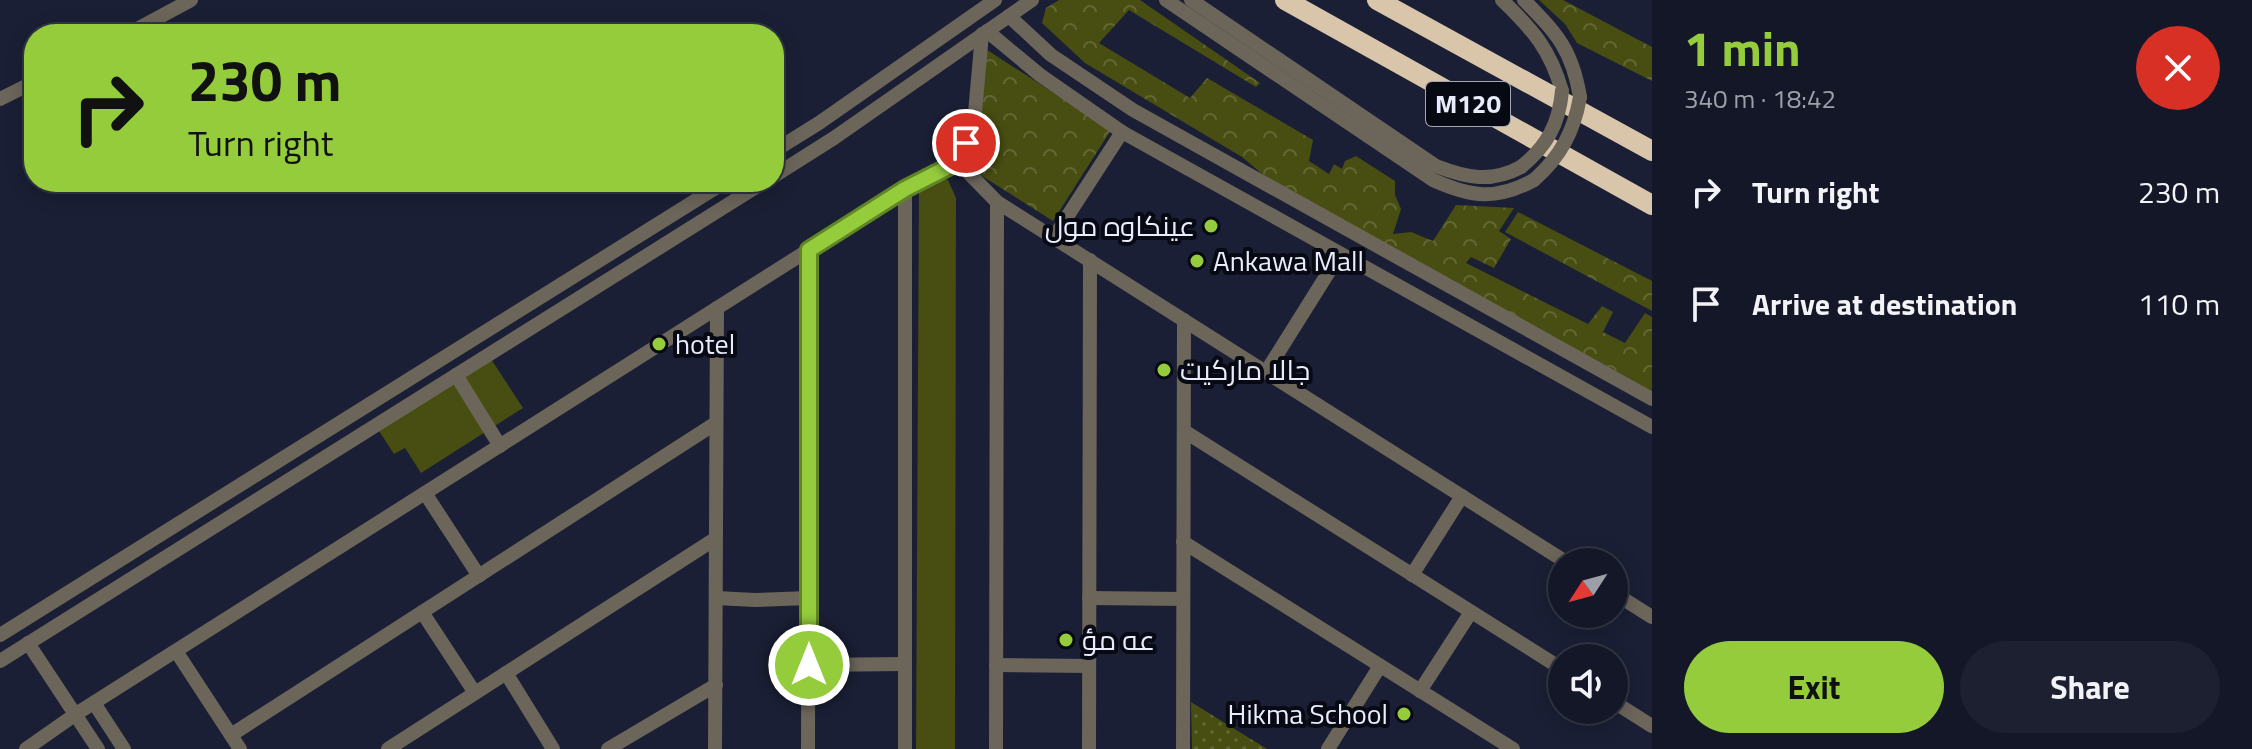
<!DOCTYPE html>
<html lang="en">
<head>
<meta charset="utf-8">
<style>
	:root { --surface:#141728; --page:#1d2030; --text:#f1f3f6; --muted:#9d9fa8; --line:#333645; --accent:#94cc3c }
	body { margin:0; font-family:"Titillium Web",Cairo,sans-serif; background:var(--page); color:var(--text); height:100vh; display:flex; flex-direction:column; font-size:30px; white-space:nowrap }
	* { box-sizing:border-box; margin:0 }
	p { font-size:26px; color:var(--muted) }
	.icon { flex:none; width:44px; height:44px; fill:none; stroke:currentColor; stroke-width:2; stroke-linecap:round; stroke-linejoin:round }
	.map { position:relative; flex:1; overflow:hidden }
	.drawer { display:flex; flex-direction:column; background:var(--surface); width:600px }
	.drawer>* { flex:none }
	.hud { position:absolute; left:24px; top:24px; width:760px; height:168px; border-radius:32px; box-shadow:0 4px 20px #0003,0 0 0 2px var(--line); background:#94cc3c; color:#111; overflow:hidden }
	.needle { width:52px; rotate:234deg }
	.controls { position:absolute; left:1548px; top:548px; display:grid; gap:16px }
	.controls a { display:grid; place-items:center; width:80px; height:80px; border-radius:50%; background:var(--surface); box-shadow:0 4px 20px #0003,0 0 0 2px var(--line); font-size:40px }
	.pin { position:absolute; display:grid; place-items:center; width:68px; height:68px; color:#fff; margin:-34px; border:4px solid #fff; border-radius:50%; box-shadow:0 2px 8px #0007 }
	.me { position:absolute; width:88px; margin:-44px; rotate:0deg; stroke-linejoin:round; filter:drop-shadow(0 0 6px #0008) }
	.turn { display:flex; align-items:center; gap:28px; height:168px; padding:0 32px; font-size:36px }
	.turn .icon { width:104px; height:104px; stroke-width:2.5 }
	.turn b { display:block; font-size:56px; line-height:68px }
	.round { display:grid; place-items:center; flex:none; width:84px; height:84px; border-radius:42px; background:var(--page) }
	.head { display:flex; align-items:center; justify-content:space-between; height:136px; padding:0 32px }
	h1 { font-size:48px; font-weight:700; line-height:60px; color:var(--accent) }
	.button { display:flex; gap:16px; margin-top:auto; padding:16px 32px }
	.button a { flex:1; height:92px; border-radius:48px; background:var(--accent); color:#111; font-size:32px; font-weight:700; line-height:92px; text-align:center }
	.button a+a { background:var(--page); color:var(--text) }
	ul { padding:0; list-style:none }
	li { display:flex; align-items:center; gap:24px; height:112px; padding:0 32px }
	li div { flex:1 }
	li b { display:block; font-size:30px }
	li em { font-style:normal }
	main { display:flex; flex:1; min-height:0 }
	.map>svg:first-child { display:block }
	.grass { fill:#484d11 }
	.forest { fill:url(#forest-crowns) }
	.garden { fill:url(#garden-dots) }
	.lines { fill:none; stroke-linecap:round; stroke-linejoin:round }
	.minor { stroke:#6c655a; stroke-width:14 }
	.highway { stroke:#d9c5aa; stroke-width:20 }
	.minor-bridge { stroke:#6c655a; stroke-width:14 }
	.route-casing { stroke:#608527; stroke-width:20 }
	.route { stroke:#94cc3c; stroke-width:14 }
	.poi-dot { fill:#94cc3c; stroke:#070913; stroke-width:3 }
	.labels { text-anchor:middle; stroke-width:8; stroke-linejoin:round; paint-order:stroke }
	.shield { fill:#070913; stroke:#a4a8b6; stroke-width:2 }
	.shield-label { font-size:26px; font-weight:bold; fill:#e8ecfc }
	.poi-label { font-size:28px; fill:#e8ecfc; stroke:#070913; text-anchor:start }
</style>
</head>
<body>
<main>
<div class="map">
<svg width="1652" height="749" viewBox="0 0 1652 749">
	<defs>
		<pattern id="forest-crowns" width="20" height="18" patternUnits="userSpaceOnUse" patternTransform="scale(2)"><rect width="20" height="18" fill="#484d11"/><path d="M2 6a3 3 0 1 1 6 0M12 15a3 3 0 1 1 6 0" fill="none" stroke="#626735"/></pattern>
		<pattern id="garden-dots" width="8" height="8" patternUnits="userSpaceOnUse" patternTransform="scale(2)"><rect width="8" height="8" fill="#484d11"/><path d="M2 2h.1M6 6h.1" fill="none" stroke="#626735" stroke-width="1.8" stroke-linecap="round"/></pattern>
	</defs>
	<rect width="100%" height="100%" fill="#1a1f35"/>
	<!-- grass -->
	<g class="grass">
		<path d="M939,177L948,180L956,198L955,749H916L919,188Z"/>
		<path d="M491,359L523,408L421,473L405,448L394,454L379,431Z"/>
	</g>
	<!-- forest -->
	<g class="forest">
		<path d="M1059,0H1140L1260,83L1256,87L1129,10L1099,43L1190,98L1207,78L1313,140L1309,161L1329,174L1334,164L1342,169L1345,161L1356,156L1395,181V195L1401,209L1393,234L1411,232L1433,241L1456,205L1514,208L1499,231L1511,239L1494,268L1471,257L1466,263L1588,324L1602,306L1613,312L1603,332L1625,343L1645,313L1652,317V391L1267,178L1242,157L1085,63L1042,23L1046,8Z"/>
		<path d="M1539,0H1563L1652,47V81L1577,43L1565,24Z"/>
		<path d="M981,46L1111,130L1053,221L979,174Z"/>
		<path d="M1518,212L1652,281V311L1505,232Z"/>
	</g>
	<!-- garden -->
	<path class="garden" d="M1191,702L1267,749H1192Z"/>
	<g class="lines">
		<!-- minor -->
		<g class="minor">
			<path d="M1166,0L1433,180C1471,197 1496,201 1534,180"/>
			<path d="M1191,0L1436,166C1467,178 1491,183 1521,167"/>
			<path d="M1502,0C1533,30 1550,49 1562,91"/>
			<path d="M1524,0C1557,34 1572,49 1580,97"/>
			<path d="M1009,16L1051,55L1133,110L1652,399"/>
			<path d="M987,31L1040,75L1122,132L1652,427"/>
			<path d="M128,34L191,0"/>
			<path d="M0,99L34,82"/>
			<path d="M774,151L819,123L995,0"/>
			<path d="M958,162L997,202L1566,562"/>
			<path d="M774,176L834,138L1032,0"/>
			<path d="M1054,237L1122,132"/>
			<path d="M1266,372L1340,254"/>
			<path d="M456,375L500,446"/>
			<path d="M1184,431L1562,669"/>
			<path d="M425,493L479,576"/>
			<path d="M1183,542L1513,749"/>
			<path d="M1412,575L1462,496"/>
			<path d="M1614,593L1652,617"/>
			<path d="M716,598L755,600L809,598"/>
			<path d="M1089,598L1183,599"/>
			<path d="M422,612L475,693"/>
			<path d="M0,635L725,182"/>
			<path d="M28,643L98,749"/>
			<path d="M176,651L240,749"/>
			<path d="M0,661L764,182"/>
			<path d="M809,665L905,664"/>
			<path d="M996,665L1089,666"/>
			<path d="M506,673L553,749"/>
			<path d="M1420,691L1471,612"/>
			<path d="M1614,702L1652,726"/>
			<path d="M94,703L124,749"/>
			<path d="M231,735L716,423"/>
			<path d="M26,749L76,714L905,189L958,162L974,124L982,34"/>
			<path d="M388,749L715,539"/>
			<path d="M608,749L716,685"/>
			<path d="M715,749L717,308"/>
			<path d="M808,749L809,250"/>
			<path d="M905,749V189"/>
			<path d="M996,749L997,202"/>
			<path d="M1089,749L1090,260"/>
			<path d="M1183,749L1184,320"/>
			<path d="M1328,749L1380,666"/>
		</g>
		<!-- highway -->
		<g class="highway">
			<path d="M1285,0L1652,205"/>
			<path d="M1377,0L1652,151"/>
		</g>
		<!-- minor-bridge -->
		<g class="minor-bridge">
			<path d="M1521,167C1547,146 1559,124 1562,91"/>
			<path d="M1534,180C1560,157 1574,132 1580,97"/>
		</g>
	</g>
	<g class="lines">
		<!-- route casing -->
		<g class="route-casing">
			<path id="route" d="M809,665V250L905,189L958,162L966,143"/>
		</g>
		<!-- route -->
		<use href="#route" class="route"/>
	</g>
	<!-- markers -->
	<g class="poi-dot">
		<circle cx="1211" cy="226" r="8"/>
		<circle cx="1197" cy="261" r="8"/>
		<circle cx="659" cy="344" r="8"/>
		<circle cx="1164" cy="370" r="8"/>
		<circle cx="1066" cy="640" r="8"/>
		<circle cx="1404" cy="714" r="8"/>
	</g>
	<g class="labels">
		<!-- shield labels -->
		<rect class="shield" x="1426" y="82" width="84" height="44" rx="6"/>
		<g class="shield-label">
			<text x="1468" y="113">M120</text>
		</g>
		<!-- poi labels -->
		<g class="poi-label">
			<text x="1195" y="236" text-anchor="end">عينكاوه مول</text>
			<text x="1213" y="271">Ankawa Mall</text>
			<text x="675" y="354">hotel</text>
			<text x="1180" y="380">جالا ماركيت</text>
			<text x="1082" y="650">عه مؤ</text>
			<text x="1388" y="724" text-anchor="end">Hikma School</text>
		</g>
	</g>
</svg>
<div class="controls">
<a><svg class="needle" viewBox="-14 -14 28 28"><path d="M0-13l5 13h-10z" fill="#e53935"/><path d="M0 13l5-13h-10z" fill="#9d9fa8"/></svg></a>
<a><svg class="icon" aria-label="sound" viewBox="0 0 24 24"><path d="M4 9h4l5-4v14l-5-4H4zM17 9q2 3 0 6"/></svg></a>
</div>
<div class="pin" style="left:966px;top:143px;background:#d93025"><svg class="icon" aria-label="arrive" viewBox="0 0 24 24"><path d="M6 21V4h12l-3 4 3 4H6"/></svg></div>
<svg class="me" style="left:809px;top:665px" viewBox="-20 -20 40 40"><circle r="17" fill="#94cc3c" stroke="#fff" stroke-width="3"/><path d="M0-11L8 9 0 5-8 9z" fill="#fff"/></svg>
<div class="hud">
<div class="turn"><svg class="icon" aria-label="right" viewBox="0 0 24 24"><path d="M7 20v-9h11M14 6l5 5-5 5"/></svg><div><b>230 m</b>Turn right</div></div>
</div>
</div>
<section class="drawer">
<div class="head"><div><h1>1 min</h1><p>340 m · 18:42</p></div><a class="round" style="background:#d93025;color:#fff"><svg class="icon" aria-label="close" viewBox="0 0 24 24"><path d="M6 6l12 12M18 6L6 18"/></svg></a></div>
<ul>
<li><svg class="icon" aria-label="right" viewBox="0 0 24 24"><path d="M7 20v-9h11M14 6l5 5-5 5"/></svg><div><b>Turn right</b></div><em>230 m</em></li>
<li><svg class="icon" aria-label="arrive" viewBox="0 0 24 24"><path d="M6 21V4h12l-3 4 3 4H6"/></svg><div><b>Arrive at destination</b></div><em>110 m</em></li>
</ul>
<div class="button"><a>Exit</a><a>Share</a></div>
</section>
</main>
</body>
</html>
